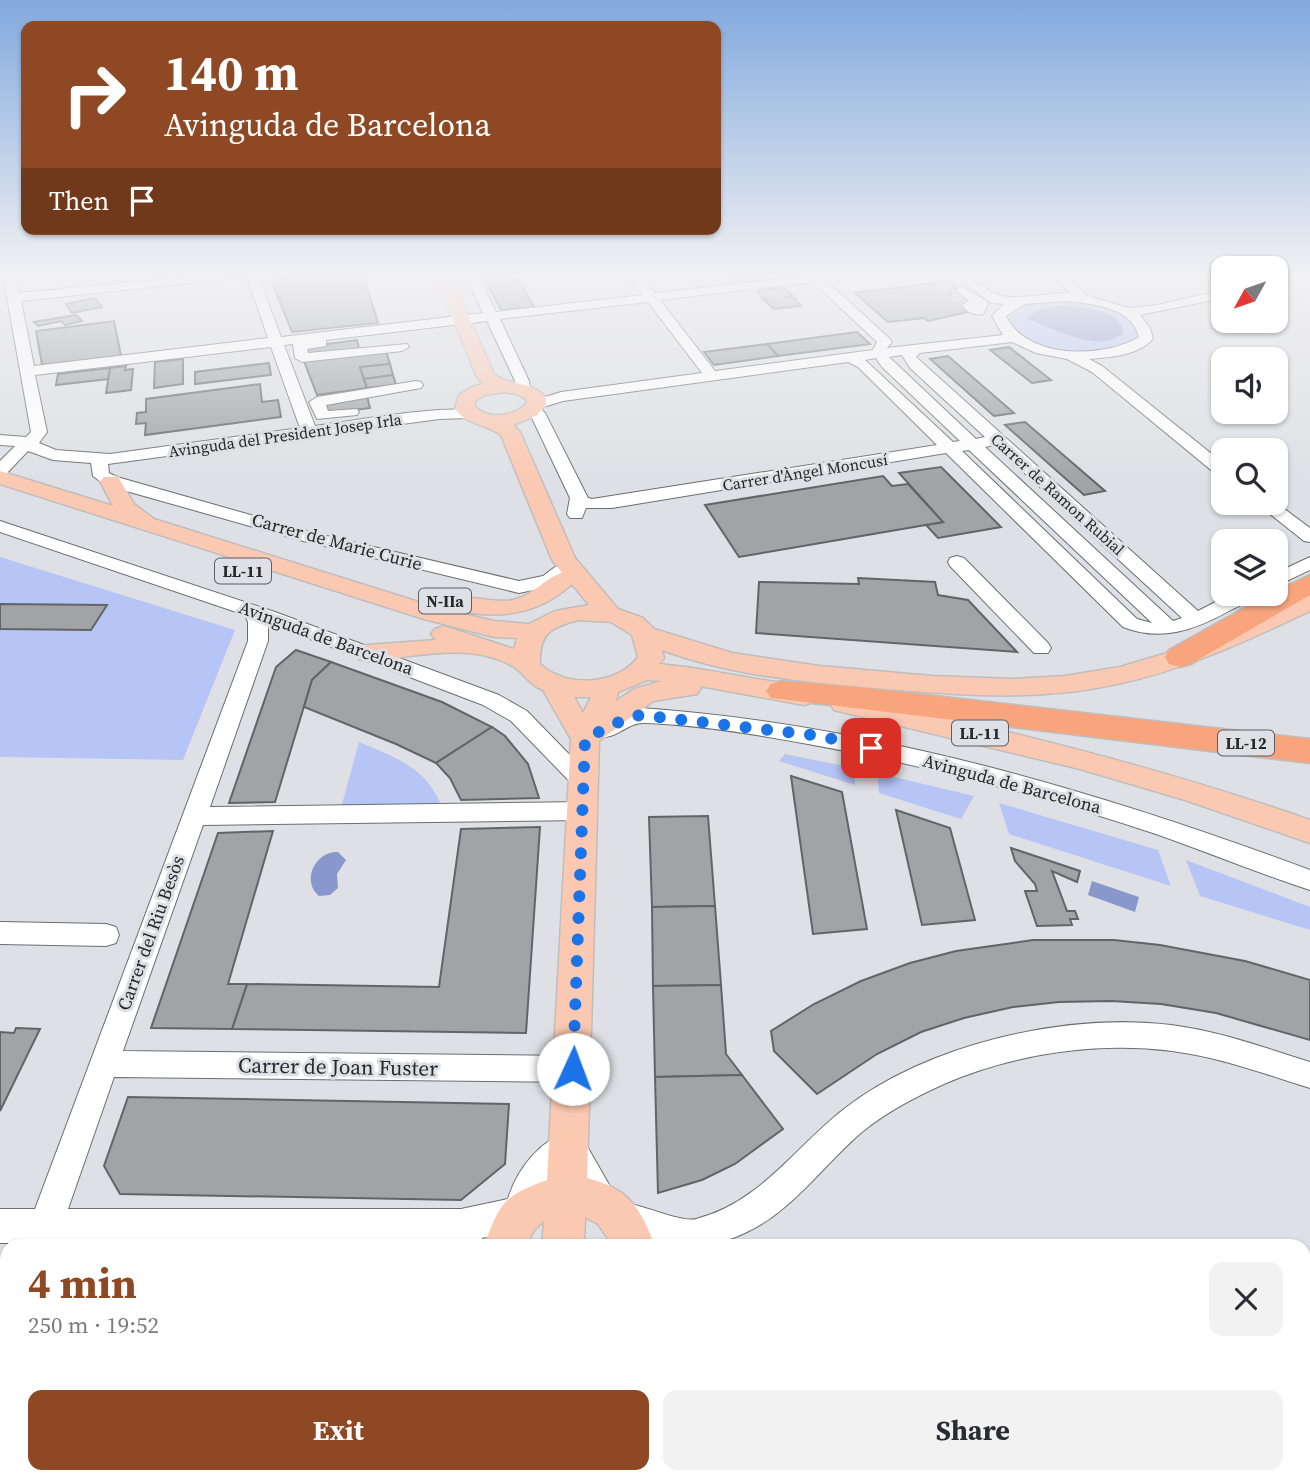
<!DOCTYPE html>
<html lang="en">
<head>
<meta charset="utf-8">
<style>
	:root { --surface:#fff; --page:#f2f2f3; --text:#2b2b33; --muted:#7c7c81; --accent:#8e4823 }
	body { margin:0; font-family:"Source Serif 4",serif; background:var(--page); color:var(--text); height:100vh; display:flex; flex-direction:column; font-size:26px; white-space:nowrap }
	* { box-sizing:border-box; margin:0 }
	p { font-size:23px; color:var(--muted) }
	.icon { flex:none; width:38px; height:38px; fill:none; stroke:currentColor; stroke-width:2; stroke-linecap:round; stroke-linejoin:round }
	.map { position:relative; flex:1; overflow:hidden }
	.drawer { position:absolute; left:0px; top:1239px; width:1311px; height:245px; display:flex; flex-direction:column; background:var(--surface); border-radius:21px 21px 0 0; box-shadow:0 2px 5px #0004 }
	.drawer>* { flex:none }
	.hud { position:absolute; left:21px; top:21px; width:700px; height:214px; border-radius:14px; box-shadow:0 2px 5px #0004; background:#8e4823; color:#fff; overflow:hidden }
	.needle { width:46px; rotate:230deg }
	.buttons { position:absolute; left:1211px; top:256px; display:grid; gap:14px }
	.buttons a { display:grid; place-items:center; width:77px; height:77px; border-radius:14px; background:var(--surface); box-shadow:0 2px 5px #0004; font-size:35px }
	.pin { position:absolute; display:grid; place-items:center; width:60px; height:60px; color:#fff; margin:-30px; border-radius:14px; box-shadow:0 4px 10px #0006 }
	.me { position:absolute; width:77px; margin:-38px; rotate:2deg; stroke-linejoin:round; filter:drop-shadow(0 0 5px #0008) }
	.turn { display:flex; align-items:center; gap:24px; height:147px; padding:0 28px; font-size:32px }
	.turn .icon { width:91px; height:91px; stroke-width:2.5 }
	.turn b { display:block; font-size:49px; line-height:60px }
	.then { display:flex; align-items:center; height:66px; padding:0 28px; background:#0003; gap:14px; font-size:26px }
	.round { display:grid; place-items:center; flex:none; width:74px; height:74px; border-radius:14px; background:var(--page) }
	.head { display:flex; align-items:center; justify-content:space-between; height:119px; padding:0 28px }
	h1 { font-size:42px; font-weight:700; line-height:52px; color:var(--accent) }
	.primary-button { display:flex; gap:14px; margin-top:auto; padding:14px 28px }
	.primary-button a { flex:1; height:80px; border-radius:14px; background:var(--accent); color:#fff; font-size:28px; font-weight:700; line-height:80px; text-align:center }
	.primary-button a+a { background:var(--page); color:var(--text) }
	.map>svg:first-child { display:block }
	.green { fill:#b6c5f6; fill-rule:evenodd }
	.water { fill:#8998cc }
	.building { fill:#a1a3a7; stroke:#626467; stroke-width:2 }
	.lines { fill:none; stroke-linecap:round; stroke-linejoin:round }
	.minor-tunnel { stroke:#babbbf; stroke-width:14; stroke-dasharray:14 7; stroke-linecap:butt }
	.minor-casing { stroke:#6b6d71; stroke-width:2 }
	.major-casing { stroke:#bebebe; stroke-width:3 }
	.highway-casing { stroke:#bebebe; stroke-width:3 }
	.minor { fill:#fff; fill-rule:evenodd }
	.major { fill:#fbc9b2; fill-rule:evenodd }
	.highway { fill:#f8a57e; fill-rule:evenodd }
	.route { stroke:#1a73e8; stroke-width:12; stroke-dasharray:0 21.6 }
	.labels { text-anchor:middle; stroke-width:6; stroke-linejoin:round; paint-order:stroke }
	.far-street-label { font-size:16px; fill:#262728; stroke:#dfe0e5 }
	.shield { fill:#dfe0e5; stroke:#5e5e61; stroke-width:2 }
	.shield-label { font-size:16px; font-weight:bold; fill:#262728 }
	.street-label { font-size:18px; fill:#262728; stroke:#dfe0e5 }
	.near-street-label { font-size:21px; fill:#262728; stroke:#dfe0e5 }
</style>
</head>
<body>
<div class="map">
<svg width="1310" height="1484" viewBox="0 0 1310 1484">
	<rect width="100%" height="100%" fill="#dfe0e5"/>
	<!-- green -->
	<g class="green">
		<path d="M1050,301C1072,302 1137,306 1137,336C1119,363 1010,353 1010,317C1019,304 1035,303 1050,301ZM1066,306L1094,310L1112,317L1119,337L1110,341L1037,310Z"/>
		<path d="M0,557L235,630L183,760L0,757Z"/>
		<path d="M359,742C392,756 426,767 440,803L341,808Z"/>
		<path d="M785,754L854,768L855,785L779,761Z"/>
		<path d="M877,773L974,796L961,819L879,793Z"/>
		<path d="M999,803L1158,850L1171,886L1009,834Z"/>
		<path d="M1186,860L1310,907V930L1200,896Z"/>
		<path d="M753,1477H936L940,1484H751L749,1479Z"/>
	</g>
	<!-- water -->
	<g class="water">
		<path d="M1057,306C1075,306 1123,308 1123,333C1102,355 1052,328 1027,319L1037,310Z"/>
		<path d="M338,852L346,860L337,874L338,888L330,895L319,896C301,881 315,851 338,852Z"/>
		<path d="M1092,881L1139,897L1135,912L1088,895Z"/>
	</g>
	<!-- building -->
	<g class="building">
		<path d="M310,275H363L378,323L292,332L271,280Z"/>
		<path d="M483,275H516L534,307L501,310Z"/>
		<path d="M729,275H796L799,277L738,285Z"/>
		<path d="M948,281L977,304L965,305L936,283Z"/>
		<path d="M936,283L972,311L928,321L924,318L888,322L855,293Z"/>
		<path d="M783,287L792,295L785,297L794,298L801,306L774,309L765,301L767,299H763L757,291Z"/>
		<path d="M95,298L102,307L72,313L66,304Z"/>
		<path d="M76,315L82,321L65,325L61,321L38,326L34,322Z"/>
		<path d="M114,321L121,356L42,365L36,331Z"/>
		<path d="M857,332L870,344L778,356L767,344Z"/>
		<path d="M357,340L359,349L305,356L303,347Z"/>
		<path d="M767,344L778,356L714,365L704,352Z"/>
		<path d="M1009,347L1051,380L1032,383L990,350Z"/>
		<path d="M386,351L390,364L360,367L367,388L317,395L304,361Z"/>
		<path d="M948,356L1014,413L994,416L930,359Z"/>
		<path d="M183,359V384L154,388L155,362Z"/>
		<path d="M269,363L271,375L195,384V372Z"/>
		<path d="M390,364L393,375L364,379L360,367Z"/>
		<path d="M126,366L125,370L133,369L131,390L106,393L110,368Z"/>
		<path d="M110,368L108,379L56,385L58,374Z"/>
		<path d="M393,375L396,385L367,388L364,379Z"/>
		<path d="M260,384L262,402L278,400L281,417L145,435L146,423L136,424L137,413L146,412V399Z"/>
		<path d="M367,396L370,408L325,414L320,403Z"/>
		<path d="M1025,422L1105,491L1084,495L1005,425Z"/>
		<path d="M941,467L1001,527L938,538L926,525L943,522L899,473Z"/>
		<path d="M883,476L892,486L908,484L943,522L739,557L705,505Z"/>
		<path d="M858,578L935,582L938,595L968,600L1017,652L756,633L759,582L859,584Z"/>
		<path d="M0,604L107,605L91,630L0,629Z"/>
		<path d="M296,650L331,662L312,680L275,802L229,803L276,667Z"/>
		<path d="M331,662L442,702L492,727L436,763L396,744L304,707L312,680Z"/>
		<path d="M492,727L505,736L528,764L539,798L461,800L450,778L436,763Z"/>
		<path d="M791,776L842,792L867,929L813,934Z"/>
		<path d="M896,810L950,828L975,920L922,925Z"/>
		<path d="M708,816L715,906L652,907L649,817Z"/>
		<path d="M540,827L526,1033L232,1029L247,984L439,987L461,829Z"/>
		<path d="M273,831L228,984H247L232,1029L151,1028L218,833Z"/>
		<path d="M1011,848L1080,871L1077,882L1052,871L1067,911H1075L1078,919H1070L1072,925L1037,926L1025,891H1037L1035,884L1015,861Z"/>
		<path d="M715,906L721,985L653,986L652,907Z"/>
		<path d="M1033,940H1114L1160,945L1245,961L1310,980V1040L1216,1013L1161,1004L1111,1001L1059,1002L1013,1007L964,1018L921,1032L877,1054L817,1094L774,1051L771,1031L814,1004L861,981L910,963L956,951Z"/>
		<path d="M721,985L726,1054L742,1075L655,1077L653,986Z"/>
		<path d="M16,1028L40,1029L0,1111V1032L14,1033Z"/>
		<path d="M742,1075L783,1129L735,1164L702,1180L658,1193L655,1077Z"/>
		<path d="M128,1097L509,1104L505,1164L461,1200L120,1194L104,1166Z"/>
		<path d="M61,1477H417L404,1484Z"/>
	</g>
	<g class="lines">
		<!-- minor-tunnel -->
		<path class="minor-tunnel" d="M951,284L943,285L969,305"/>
		<!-- minor casing -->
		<g class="minor-casing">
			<g id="minor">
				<path d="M3,275H15L19,293L209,275H258L281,337L483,313L466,275H478L496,312L642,295L628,275H640L655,293L820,275L890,339L892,342L887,348L1003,335L992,316L1004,304L991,303L954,275C974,275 981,288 998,295C1012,301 1051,292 1070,293L1051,275H1064L1088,296L1129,308L1157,305L1223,290V298L1140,315L1150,328L1153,339C1137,356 1111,357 1089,359L1102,366L1223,463V476L1217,475L1092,372L1067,359L1036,353L1012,342L920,353L916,357L1198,611L1233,593H1258C1251,601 1239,606 1229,611C1195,630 1161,642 1123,627L946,453L612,508H586L582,518H570L567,514L570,498L531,416L524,410L530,406L532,401L561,392L702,373L648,302L500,319L529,381L530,389L522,394L514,389L515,381L487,321L326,340V346L307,349L308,353L407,344L409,347L402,351L302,362L295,358L293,344L284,345L315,426C339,423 463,401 476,413L468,418L439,419L108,464L109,473L117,477L314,533L519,581L543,576L555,567H569L572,571L556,585L519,593L303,541L105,485L93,476L91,463L53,460L28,451L6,474L0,475V461L15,446L0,445V435L26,437L31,432ZM247,277L268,338L34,366L21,301ZM813,282L877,342L873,350L715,371L660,300ZM1067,301C1093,304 1132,307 1139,337C1103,359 1026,359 1006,316L1025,304ZM271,347L300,428L110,454L56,450L39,443L47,432L35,375ZM902,355L910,368L985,437L976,439L889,357ZM876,358L882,367L960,441L953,442L865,360ZM848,362L858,367L937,445L592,499L588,498L545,413L540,408L563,401ZM994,445L1182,618L1173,621L985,447ZM969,450L1152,623L1137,619L962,451Z"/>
				<path d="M962,286L986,301L988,304L983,314C975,316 967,312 962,305L969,301L956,290Z"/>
				<path d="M416,381L421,382L423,385L421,388L326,405L328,411L357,409L359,412L357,415L317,419L309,402L317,397Z"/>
				<path d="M1255,502H1275L1310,528V542L1304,541Z"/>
				<path d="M0,521L275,612L499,695L527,711L597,783L593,789L585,791L577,789L511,721L483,705L268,623V641L210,807L584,802L593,805L596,811L593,817L584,820L203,825L123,1051L573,1056L584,1060L588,1069L584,1078L573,1082L114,1077L68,1209H461L508,1199C517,1169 539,1142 569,1130L580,1134L619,1202C639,1203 681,1223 696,1219C760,1203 795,1147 844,1109C928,1044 1066,1012 1171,1025C1219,1031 1265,1048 1310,1062V1088C1265,1074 1219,1057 1172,1051C1097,1041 1013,1054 944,1084C915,1097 886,1112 862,1132C835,1155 813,1183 786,1206C732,1253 673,1256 609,1230L605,1217L591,1213L565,1168L543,1194L534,1224L482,1238L485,1246H451L450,1243H0V1209H35L248,641V622L245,615L0,532Z"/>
				<path d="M957,556L964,558L1048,643L1051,648L1048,653H1034L950,566L948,562L950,558Z"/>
				<path d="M1310,557V570L1276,586V573Z"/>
				<path d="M641,708C870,724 1096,790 1310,870V890C1258,873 1207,852 1156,834C1042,796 925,765 808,744C754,734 699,725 645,723C626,722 615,742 596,736L593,731C602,716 625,711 641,708Z"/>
				<path d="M0,922L106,924L116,927L119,935L116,943L106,946L0,944Z"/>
				<path d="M0,1264H7V1339L0,1342Z"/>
				<path d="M1310,1406V1444L1304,1447V1409Z"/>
				<path d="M444,1477H497L494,1484H442Z"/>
				<path d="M1157,1477H1209L1206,1484H1155Z"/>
			</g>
		</g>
		<!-- major casing -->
		<g class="major-casing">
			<g id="major">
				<path d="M435,275H450L494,374C509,387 532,380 545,397L546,404L537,415L513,425L520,432L575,558L618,609L643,618L654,629L732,653L819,666L932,676L1012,679L1065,676L1120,667L1167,653L1310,595V611C1248,640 1185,670 1117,684C1037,702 956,695 875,688C803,682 730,675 662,650L664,658L659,664L693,668L804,687L813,690L817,696L813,702L804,705L700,686L701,688L697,694L653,701L599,741L587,1178C629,1189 640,1207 655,1246H613L598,1224L585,1217L584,1246H542L544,1221L534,1230L526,1246H484C500,1203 503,1196 547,1180L571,739L543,690C529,685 525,674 514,667C472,641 414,657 368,661L359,659L355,653L359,647L368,645L436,640L431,634L435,629L444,626L514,649L517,638L494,637L424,619L0,484V471L113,506L100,481L104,477H118L134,504L154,519L441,609L494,621L529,624L555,611L589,605L572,584C537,616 496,620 451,609L448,604L451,599C471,594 493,604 513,600C533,596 544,578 562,573L552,560L501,435C486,424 467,425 455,409L459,395L472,387L484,384L477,377ZM504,392L517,394L527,400V403C513,417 490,420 475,407V401L485,395ZM579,620L611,622L632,635L638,657C617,686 565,688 540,664C539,634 550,627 579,620ZM647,680L662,681L634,689L616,701L618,692ZM574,697H591L583,713Z"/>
				<path d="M844,695C1002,728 1158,767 1310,820V843L1185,800L1080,769L834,710L831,704L834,698Z"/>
				<rect x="531" y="1477" width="48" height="7"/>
			</g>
		</g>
		<!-- highway casing -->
		<g class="highway-casing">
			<g id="highway">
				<path d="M1310,575V595L1191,664L1180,667L1169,664L1165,657L1169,650L1271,593H1276V591Z"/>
				<path d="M782,681L857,687L1310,739V763L771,698L766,691L771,684Z"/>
			</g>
		</g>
		<!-- minor -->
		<use href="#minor" class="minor"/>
		<!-- major -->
		<use href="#major" class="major"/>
		<!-- highway -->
		<use href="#highway" class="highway"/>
	</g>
	<!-- sky -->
	<linearGradient id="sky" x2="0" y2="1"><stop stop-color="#82a9dd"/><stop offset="0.57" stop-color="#f1f1f3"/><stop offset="1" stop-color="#f1f1f3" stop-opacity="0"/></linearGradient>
	<rect width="1310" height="482" fill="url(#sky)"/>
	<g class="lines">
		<!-- route -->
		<path class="route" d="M573,1069L585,739L627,718L641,715L820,736L871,748"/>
	</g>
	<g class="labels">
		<!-- far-street labels -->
		<g class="far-street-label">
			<text transform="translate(285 435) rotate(-8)" y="6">Avinguda del President Josep Irla</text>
			<text transform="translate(805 472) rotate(-9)" y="6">Carrer d'Àngel Moncusí</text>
			<text transform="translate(1058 494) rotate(42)" y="6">Carrer de Ramon Rubial</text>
		</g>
		<!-- shield labels -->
		<g class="shield">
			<rect x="215" y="558.5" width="56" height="25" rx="5"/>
			<rect x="419" y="588.5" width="52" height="25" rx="5"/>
			<rect x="952" y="720.5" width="56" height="25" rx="5"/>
			<rect x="1218" y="730.5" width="56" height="25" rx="5"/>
		</g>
		<g class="shield-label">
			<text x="243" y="577">LL-11</text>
			<text x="445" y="607">N-IIa</text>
			<text x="980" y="739">LL-11</text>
			<text x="1246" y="749">LL-12</text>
		</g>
		<!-- street labels -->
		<g class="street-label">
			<text transform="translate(337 542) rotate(15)" y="6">Carrer de Marie Curie</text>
			<text transform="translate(326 638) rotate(20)" y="6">Avinguda de Barcelona</text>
			<text transform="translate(1012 784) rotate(15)" y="6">Avinguda de Barcelona</text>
			<text transform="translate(151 933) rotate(-70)" y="6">Carrer del Riu Besòs</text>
		</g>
		<!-- near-street labels -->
		<g class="near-street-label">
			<text transform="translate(338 1067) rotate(1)" y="7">Carrer de Joan Fuster</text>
		</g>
	</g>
</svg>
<div class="buttons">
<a><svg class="needle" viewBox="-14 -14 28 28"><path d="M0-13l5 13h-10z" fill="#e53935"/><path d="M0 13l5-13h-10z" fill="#7c7c81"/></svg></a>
<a><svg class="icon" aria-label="sound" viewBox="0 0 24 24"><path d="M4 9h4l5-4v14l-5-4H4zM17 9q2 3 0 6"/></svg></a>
<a><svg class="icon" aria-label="search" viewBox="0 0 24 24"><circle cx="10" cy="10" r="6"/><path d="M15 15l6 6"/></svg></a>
<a><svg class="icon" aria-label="layers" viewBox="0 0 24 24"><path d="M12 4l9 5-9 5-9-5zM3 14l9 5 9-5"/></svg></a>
</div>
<div class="pin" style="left:871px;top:748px;background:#d93025"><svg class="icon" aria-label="arrive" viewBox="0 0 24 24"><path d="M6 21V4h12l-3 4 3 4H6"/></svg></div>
<svg class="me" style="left:573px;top:1069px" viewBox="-20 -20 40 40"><circle r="19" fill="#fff"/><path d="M0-13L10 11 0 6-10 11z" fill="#1a73e8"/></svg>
<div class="hud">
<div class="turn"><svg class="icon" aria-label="right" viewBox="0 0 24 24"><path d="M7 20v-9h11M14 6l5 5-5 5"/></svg><div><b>140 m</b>Avinguda de Barcelona</div></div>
<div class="then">Then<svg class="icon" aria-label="arrive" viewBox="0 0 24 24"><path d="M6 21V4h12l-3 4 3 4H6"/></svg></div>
</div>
<section class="drawer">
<div class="head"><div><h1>4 min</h1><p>250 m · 19:52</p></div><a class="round"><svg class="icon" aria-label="close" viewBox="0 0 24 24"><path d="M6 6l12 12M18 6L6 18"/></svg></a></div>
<div class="primary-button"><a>Exit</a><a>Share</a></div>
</section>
</div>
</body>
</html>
